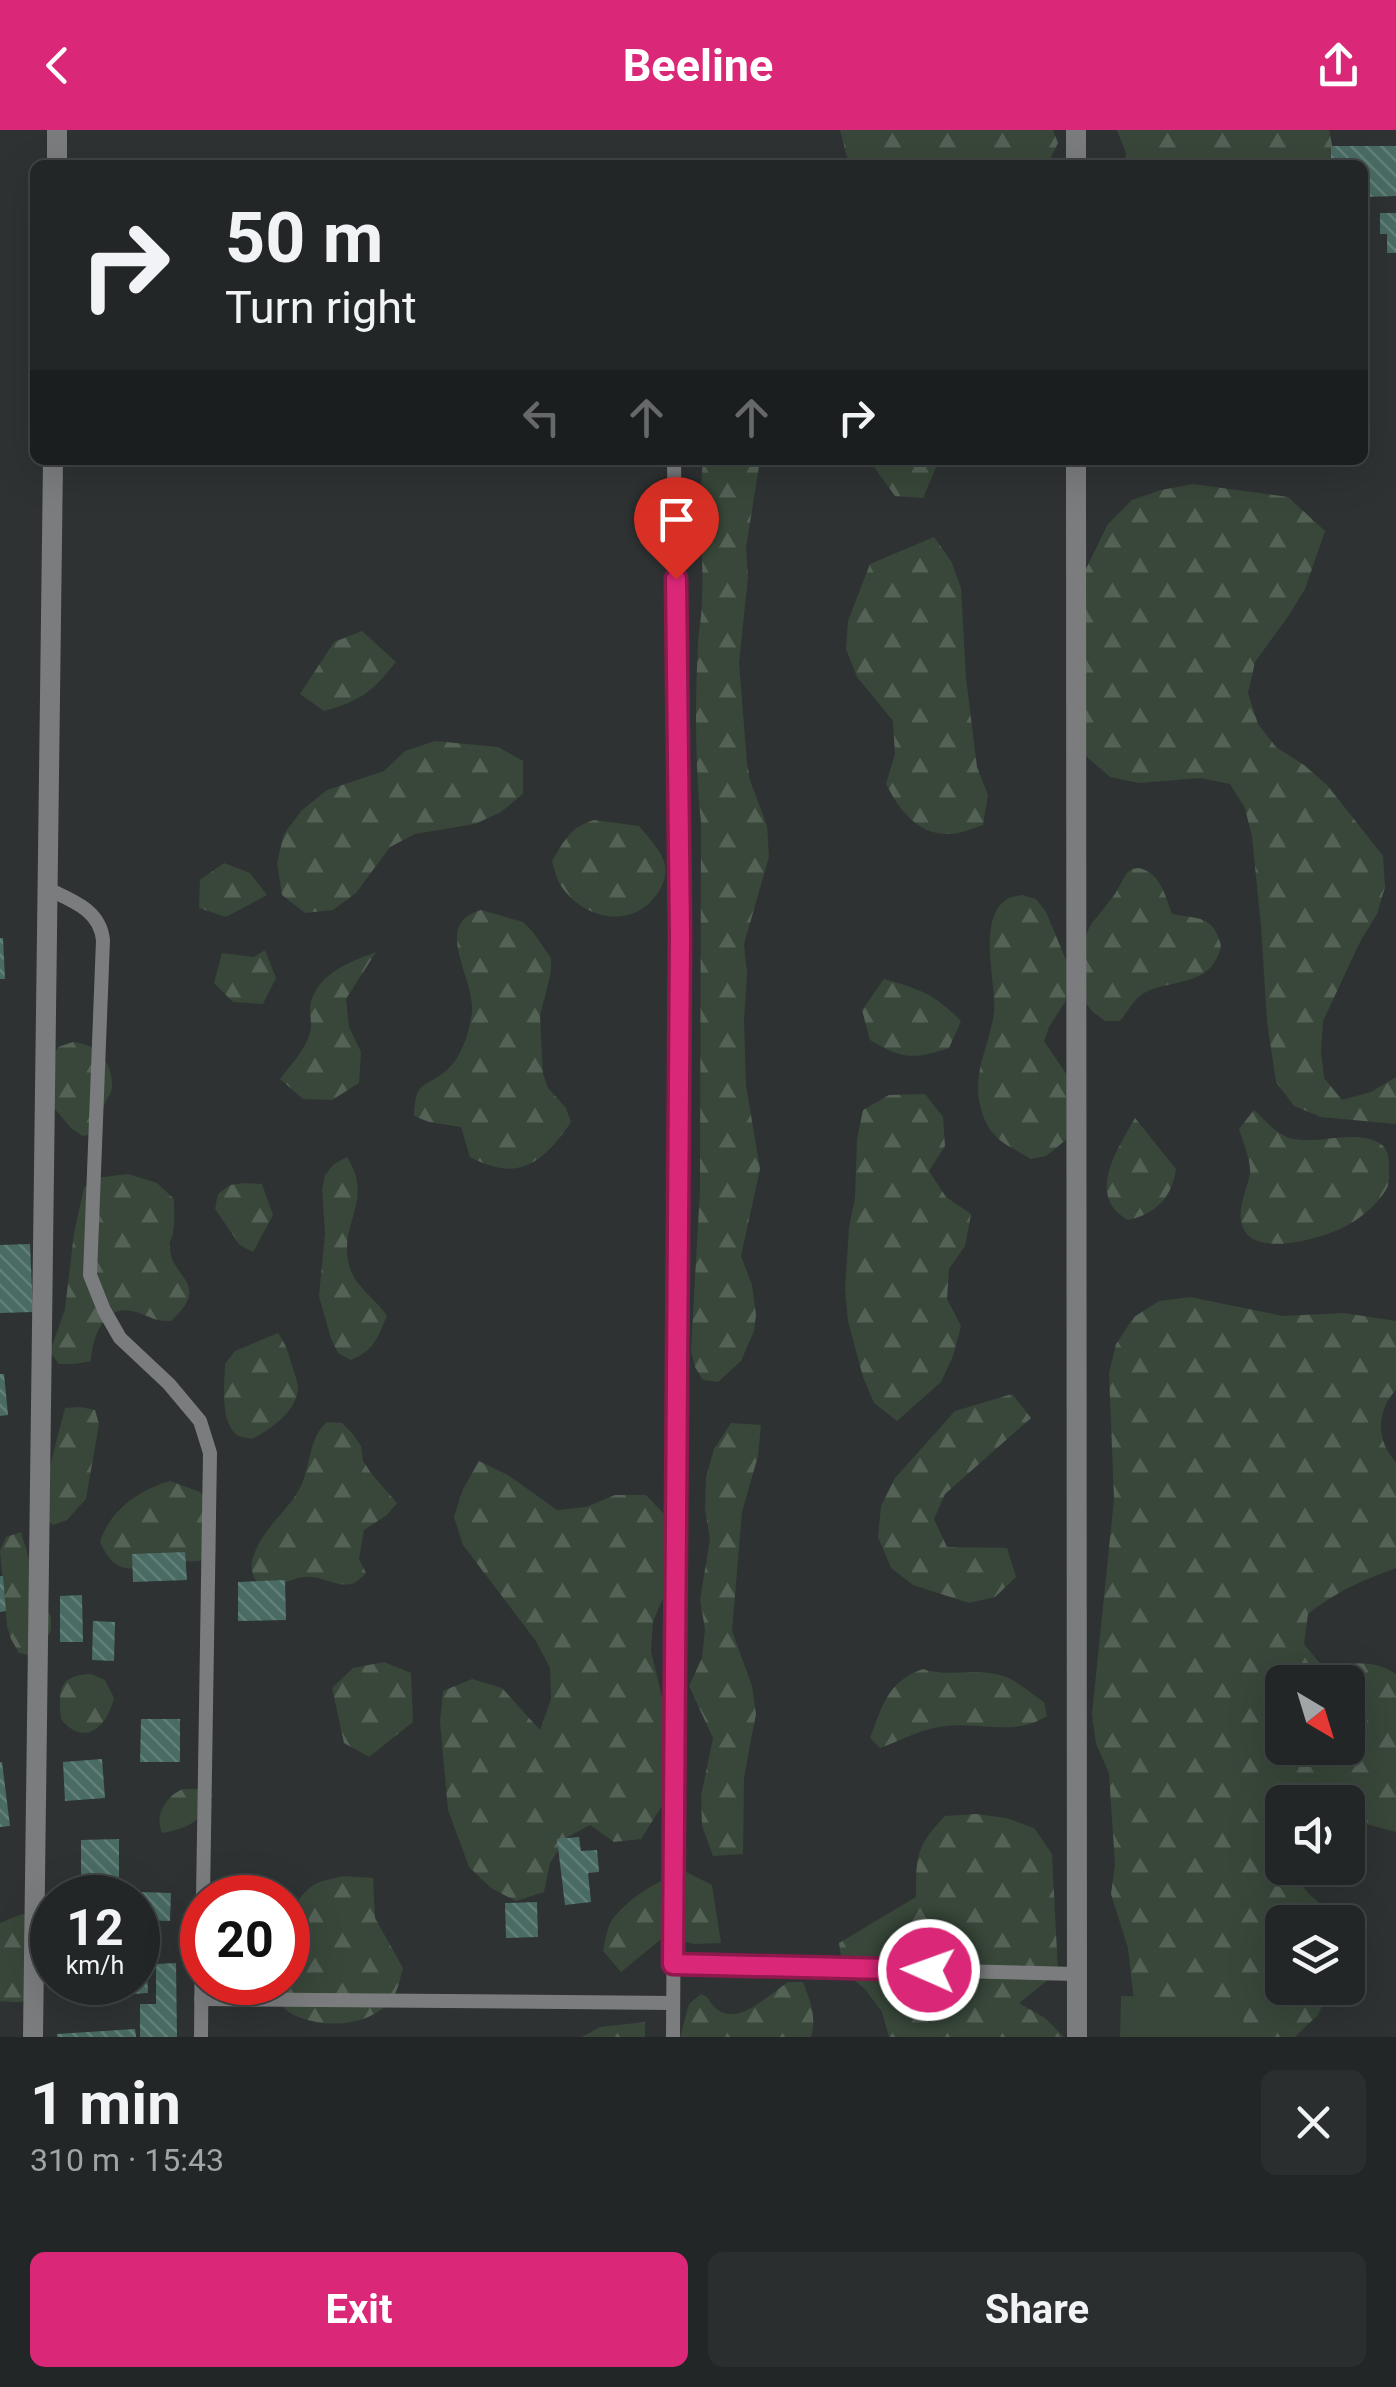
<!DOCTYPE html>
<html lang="en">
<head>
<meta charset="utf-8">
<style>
	:root { --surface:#222626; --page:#2a2e2e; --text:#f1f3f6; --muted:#a2a5a7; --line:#3f4343; --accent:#db2777 }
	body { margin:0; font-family:Roboto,sans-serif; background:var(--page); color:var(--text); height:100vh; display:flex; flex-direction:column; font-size:38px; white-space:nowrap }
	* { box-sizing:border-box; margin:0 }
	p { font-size:32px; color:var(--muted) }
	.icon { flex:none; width:55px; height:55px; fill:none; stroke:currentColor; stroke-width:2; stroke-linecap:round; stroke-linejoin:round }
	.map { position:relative; height:1907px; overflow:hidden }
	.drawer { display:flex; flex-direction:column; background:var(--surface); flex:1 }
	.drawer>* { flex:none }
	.hud { position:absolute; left:30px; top:30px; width:1338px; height:305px; border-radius:15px; box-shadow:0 10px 40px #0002,0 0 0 2px var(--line); background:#222626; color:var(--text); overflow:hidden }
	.needle { width:65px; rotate:142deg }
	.controls { position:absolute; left:1265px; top:1535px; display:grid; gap:20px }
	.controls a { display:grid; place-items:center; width:100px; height:100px; border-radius:15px; background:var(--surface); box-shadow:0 10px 40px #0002,0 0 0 2px var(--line); font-size:50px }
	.speed { position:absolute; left:30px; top:1745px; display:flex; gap:20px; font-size:50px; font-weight:700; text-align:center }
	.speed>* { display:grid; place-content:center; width:130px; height:130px; border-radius:50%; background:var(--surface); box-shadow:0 10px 40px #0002,0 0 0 2px var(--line); line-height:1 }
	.speed small { font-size:25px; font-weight:400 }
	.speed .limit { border:15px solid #d22; background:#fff; color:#111 }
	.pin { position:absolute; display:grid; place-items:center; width:85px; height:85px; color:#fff; margin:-102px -42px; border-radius:50% 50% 50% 0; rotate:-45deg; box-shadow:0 0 10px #0007 }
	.pin .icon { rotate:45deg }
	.me { position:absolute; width:110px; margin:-55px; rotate:272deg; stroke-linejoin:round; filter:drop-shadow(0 0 8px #0008) }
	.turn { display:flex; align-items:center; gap:35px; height:210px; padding:0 30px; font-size:45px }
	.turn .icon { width:130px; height:130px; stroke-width:2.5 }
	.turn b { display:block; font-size:70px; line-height:85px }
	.lanes { display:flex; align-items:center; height:95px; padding:0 30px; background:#0003; justify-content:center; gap:50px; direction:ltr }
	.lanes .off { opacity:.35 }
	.round { display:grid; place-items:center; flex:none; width:105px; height:105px; border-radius:15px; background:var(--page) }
	.summary { display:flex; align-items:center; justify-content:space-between; height:170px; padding:0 30px }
	h1 { font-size:60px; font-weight:700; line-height:75px }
	.cta { display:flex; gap:20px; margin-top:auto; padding:20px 30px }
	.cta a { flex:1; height:115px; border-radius:15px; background:var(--accent); color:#fff; font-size:40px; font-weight:700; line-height:115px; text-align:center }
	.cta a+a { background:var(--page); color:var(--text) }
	header { display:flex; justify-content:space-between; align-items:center; height:130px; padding:0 30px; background:var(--accent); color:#fff; font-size:45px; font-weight:700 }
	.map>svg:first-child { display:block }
	.forest { fill:url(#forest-firs); fill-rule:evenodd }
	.pitch { fill:#384739 }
	.building { fill:url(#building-back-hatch) }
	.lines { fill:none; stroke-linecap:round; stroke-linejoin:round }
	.service { stroke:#7b7c7e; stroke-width:14 }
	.minor { stroke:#7b7c7e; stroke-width:20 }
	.route-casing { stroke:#8e194d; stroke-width:25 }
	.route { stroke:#db2777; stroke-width:18 }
</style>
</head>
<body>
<header><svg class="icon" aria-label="back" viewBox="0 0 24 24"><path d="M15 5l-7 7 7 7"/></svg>Beeline<svg class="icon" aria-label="share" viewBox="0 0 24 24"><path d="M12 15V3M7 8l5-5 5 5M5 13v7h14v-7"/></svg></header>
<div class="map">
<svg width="1396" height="1907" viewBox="0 0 1396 1907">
	<defs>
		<pattern id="forest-firs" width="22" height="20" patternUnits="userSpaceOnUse" patternTransform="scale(2.5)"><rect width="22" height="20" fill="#384739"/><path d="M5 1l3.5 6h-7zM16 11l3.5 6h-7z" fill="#546155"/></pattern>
		<pattern id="building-back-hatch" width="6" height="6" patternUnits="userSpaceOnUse" patternTransform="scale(2.5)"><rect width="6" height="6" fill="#496b64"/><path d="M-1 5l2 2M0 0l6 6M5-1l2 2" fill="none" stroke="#627f7a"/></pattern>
	</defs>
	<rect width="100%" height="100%" fill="#2e3233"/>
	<!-- forest -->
	<g class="forest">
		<path d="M840,0H1053L1058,13L1047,35H849Z"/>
		<path d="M1117,0H1329L1334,24L1333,35H1124L1126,23Z"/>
		<path d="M703,330H760L746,418L748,447L739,533L747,633L750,650L767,696L769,727L744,814L747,844L744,891L746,955L760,1039L741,1126L752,1155L756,1185L754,1201L741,1231L718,1252L703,1250L695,1237L691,1221L700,1060L701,692C695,634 695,573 698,515C699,499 702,484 702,469C704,423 698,376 703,330Z"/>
		<path d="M869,330H939L923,368L895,366Z"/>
		<path d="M1193,354L1288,367L1325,401L1305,459L1289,485L1255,532L1248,563L1258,594L1276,617L1304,635L1327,655L1383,726L1385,757L1377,784L1361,810L1323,891L1321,921L1324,948L1342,970L1371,962L1396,947V994L1321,987L1294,976L1276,952L1267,892L1261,796L1252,707L1245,678L1230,654L1200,648L1139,653L1110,647L1088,628L1070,605L1082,447L1108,394L1132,370L1161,360Z"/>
		<path d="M934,407L951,431L961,458L966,548L977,637L988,665L983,695C974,698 962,703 952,704C918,706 900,681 886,654L895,624L893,591L857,547L846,519L848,491L870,434Z"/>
		<path d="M362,501L396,532C372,562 362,570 324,581L300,564L334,512Z"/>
		<path d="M435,611L498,617L523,631V664L501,682L475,694L415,704L390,717L356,763L333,780L305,783L282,765L277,733L284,704L302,680L327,660L384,641L405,621Z"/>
		<path d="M594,690L639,696C648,707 662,721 665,735C667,745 663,756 657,764C633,799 587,790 564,760C557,752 555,741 552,731C565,710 569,698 594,690Z"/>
		<path d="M224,733L250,743L267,765L226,787L199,778L200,750Z"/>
		<path d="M1139,738C1161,743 1165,766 1172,784C1198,789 1214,785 1221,816C1212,856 1176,849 1148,861C1134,867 1129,880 1120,891H1105L1093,882L1083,870L1081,818L1090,796L1115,764L1126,744L1132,739Z"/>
		<path d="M1022,765L1036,769L1046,782L1068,835V853L1065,872L1049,897L1044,911L1071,951L1067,1009L1046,1026L1031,1029C1004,1013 988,1009 980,975C972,942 990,914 994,883C997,853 976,790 1007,769C1011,767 1017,766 1022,765Z"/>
		<path d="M481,780L523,792L533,802L551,828V842L540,886L543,944L548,958L566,978L571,992C543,1033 519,1053 470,1027L461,997L429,992L414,986C415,948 426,959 448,939C462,926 470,901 472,882C475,848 431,794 481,780Z"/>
		<path d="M265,820L276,848L263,874L233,872L214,853L222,823L254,827Z"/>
		<path d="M376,822L346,869L349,897L361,922L359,953L332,970L303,969L280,949C291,935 305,920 310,903C313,893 308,882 311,872C320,842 350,832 376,822Z"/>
		<path d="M884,849C920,859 934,864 961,891L949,918C913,930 902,929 870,910L862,880Z"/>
		<path d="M73,912C97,914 112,931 112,956C111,966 110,962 106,971C101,980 100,993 97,1003L83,1006L72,999L53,977L51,931L58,917Z"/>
		<path d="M925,964L943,987L945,1016L929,1041L946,1067L971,1084L965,1116L949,1139L947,1169L961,1196L953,1226L941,1252L897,1291L874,1273L863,1247L848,1191L845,1159L849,1097L855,1068L857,1009L863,980L889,965Z"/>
		<path d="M1254,980C1265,990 1276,1004 1290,1008C1316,1016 1360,997 1382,1015C1388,1020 1389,1028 1389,1035C1389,1043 1390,1052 1387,1058C1379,1073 1362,1087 1348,1095C1327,1107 1264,1126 1246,1103C1233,1085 1247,1062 1250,1043C1251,1030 1243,1012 1239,999Z"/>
		<path d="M1135,988L1176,1039C1172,1067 1156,1084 1128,1090C1085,1065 1118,1019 1135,988Z"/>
		<path d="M347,1027C375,1071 338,1093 349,1135C354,1156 376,1169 387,1186C377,1208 375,1220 351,1230L338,1223L331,1209L319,1166L325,1103L322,1059L325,1045L334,1034Z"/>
		<path d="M128,1044L157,1053L174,1069C174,1080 175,1092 173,1103C171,1113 169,1108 170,1119C172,1149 212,1153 171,1191C153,1192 147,1184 132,1181C103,1175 92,1209 91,1231L75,1234H59L50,1222L65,1179L74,1103L84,1058L96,1048Z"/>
		<path d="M244,1053L262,1054L273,1085L253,1122L240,1115L215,1079L218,1064L230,1055Z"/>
		<path d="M1190,1167L1283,1186L1344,1183L1396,1191V1260C1376,1280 1376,1312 1396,1332V1438C1363,1450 1335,1462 1308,1484L1304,1514L1323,1537C1349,1533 1374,1529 1396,1544V1702L1362,1693L1348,1696V1672H1282V1738H1291L1290,1740L1308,1763L1341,1792H1282V1858H1330L1318,1885L1295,1907H1170L1135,1880L1128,1818L1111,1764L1115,1734L1109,1643L1096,1614L1092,1584L1114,1369L1109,1243L1116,1214L1134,1187L1159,1171ZM1282,1552H1348V1618H1282Z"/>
		<path d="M278,1203C285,1213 288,1221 291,1232C293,1240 297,1249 298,1256C299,1280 270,1300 252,1309C248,1308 240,1307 237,1305C219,1291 225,1253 225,1234L235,1221Z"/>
		<path d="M1012,1264L1031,1288L945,1364L934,1389L947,1417L1007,1418L1016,1447L995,1467L969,1473L913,1455L891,1438L878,1407L881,1376L895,1348L955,1281Z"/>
		<path d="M80,1277L95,1280L99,1294L86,1369L67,1390L53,1395L42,1387L50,1336L65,1278Z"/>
		<path d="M327,1292L342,1293L352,1303L361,1316L363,1331L371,1343L397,1373L387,1385L364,1400L359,1429L366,1443C362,1447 358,1451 354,1453C340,1458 326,1449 313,1447C290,1444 283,1461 258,1455C252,1444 249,1437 254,1425C263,1398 287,1382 300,1358C311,1337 308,1308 327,1292Z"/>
		<path d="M731,1293L761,1295L758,1326L742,1382L732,1501L752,1556L756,1584L744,1647L743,1724L713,1726L702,1696L701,1666L713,1608L689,1556L702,1528L705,1499L700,1470L710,1409L705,1379L706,1347L714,1319Z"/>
		<path d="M479,1331L508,1345L557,1380L586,1377L615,1365H646L688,1409L681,1439L665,1464L653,1491L651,1521L665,1580L666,1609L674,1657L641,1709L614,1712L590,1695L566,1708L550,1733L544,1762L516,1771L491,1758L469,1737L448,1680L440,1592L443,1561L472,1549L502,1558L540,1600L551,1569L550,1538L536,1511L463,1415L454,1387L463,1359Z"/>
		<path d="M170,1351L200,1362L211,1373L216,1421C202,1434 196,1431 178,1431C143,1430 121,1458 100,1412C110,1380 139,1360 170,1351Z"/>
		<path d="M21,1402L38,1460L51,1487V1501L33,1526L19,1523L11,1509L7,1496L0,1421L6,1407Z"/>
		<path d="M384,1532L411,1543L413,1592L369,1627L344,1613L332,1558L353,1538Z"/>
		<path d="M923,1539C949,1548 977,1537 1003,1546C1017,1550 1031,1564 1044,1572L1047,1586C1012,1608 976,1590 939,1597C920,1600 899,1611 880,1618L870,1608C883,1575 887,1552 923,1539Z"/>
		<path d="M91,1544L105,1550L114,1568C107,1597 84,1618 61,1589C58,1560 59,1545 91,1544Z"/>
		<path d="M183,1659H200L213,1664C202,1691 190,1698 162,1703C154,1685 166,1666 183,1659Z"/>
		<path d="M976,1684L1006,1688L1034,1698L1052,1724L1058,1842L1019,1873L1045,1888L1064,1907H889L882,1882L865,1859L843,1841L839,1813L916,1767C916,1726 916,1716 945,1686Z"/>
		<path d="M684,1741L712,1755L721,1813L694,1814L665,1806L621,1842L603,1821C605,1811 607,1798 612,1790C630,1766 658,1751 684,1741Z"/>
		<path d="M343,1746L373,1748L375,1788L403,1838C400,1847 399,1859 393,1867C373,1897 323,1900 292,1884C284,1880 277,1869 270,1862L271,1853L288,1852C288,1817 280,1780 312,1756C320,1750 333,1749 343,1746Z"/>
		<path d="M22,1784L36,1785C42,1799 42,1810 43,1824C45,1860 41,1877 0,1871V1793Z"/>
		<path d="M788,1852H803C810,1871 817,1886 811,1907H680L689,1874L701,1864L707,1867C729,1906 763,1869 788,1852Z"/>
		<path d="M645,1892V1907H582L600,1897Z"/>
	</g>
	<!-- pitch -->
	<path class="pitch" d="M1121,1866L1244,1868L1243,1907H1120Z"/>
	<!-- building -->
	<g class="building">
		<path d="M1331,16H1396V66L1366,67V38H1362V35H1331Z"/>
		<path d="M1380,83H1396V123H1387V104H1380Z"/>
		<path d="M0,808H3L5,849H0Z"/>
		<path d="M30,1114L33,1182L0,1183V1115Z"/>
		<path d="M0,1244H4L8,1285L0,1286Z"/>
		<path d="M185,1422L187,1450L133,1452L132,1424Z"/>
		<path d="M0,1446H3L6,1481L0,1482Z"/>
		<path d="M285,1450L286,1490L238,1491V1452Z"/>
		<path d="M82,1465L83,1512H60V1466Z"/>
		<path d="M93,1491L115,1492L114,1531L92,1530Z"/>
		<path d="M141,1589H180V1632H140Z"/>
		<path d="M102,1629L105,1668L65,1671L63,1632Z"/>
		<path d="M0,1632H2L10,1696L0,1697Z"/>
		<path d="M579,1707L581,1721L597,1720L599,1742L588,1743L591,1772L565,1775L557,1709Z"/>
		<path d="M119,1709V1747H81V1710Z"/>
		<path d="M140,1762L171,1763L170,1791L139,1790Z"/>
		<path d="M537,1772L538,1807L506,1808L505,1773Z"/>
		<path d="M138,1821H146L148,1863L80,1867L79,1852H138Z"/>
		<path d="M176,1833L177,1907H140V1874H156V1834Z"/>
		<path d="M135,1899L136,1907H57V1904Z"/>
	</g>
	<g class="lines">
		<!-- service -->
		<g class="service">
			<path d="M48,759C73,771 100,780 103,810L90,1145L104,1180L120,1208L169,1254L200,1291L210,1323L203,1768"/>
			<path d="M673,1834L1076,1844"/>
			<path d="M201,1869L673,1873"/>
			<path d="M201,1907L202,1800"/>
			<path d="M673,1907L680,807L674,330"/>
		</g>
		<!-- minor -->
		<g class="minor">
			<path d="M57,35V0"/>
			<path d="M1076,35V0"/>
			<path d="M1076,330L1077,1907"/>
			<path d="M33,1907L53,330"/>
		</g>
	</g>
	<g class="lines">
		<!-- route casing -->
		<g class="route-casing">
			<path id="route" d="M676,449L680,807L673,1834L929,1840"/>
		</g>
		<!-- route -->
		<use href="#route" class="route"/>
	</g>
</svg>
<div class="controls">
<a><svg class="needle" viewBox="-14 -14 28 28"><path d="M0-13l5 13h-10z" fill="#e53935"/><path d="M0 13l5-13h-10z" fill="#a2a5a7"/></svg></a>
<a><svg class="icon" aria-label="sound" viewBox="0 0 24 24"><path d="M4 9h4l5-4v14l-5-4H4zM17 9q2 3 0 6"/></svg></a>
<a><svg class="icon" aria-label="layers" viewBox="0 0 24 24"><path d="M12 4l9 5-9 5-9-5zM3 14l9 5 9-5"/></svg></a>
</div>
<div class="speed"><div>12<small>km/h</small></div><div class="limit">20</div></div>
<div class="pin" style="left:676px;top:449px;background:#d93025"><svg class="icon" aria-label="arrive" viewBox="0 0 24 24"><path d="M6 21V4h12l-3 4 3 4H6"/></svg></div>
<svg class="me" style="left:929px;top:1840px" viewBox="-20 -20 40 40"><circle r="17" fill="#db2777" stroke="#fff" stroke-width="3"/><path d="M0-11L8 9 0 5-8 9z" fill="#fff"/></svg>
<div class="hud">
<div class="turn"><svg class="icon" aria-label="right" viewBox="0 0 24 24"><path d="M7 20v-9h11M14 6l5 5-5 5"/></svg><div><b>50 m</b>Turn right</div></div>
<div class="lanes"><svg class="icon off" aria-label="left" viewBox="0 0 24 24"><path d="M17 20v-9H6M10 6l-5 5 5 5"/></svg><svg class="icon off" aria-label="ahead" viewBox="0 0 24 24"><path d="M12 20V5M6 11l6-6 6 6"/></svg><svg class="icon off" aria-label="ahead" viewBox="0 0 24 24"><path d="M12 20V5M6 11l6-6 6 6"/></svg><svg class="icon" aria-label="right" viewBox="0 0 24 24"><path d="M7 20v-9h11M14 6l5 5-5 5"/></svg></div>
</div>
</div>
<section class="drawer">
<div class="summary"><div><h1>1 min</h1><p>310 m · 15:43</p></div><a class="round"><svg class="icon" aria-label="close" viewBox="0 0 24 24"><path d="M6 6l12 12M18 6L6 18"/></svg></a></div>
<div class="cta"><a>Exit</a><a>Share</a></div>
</section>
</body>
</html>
